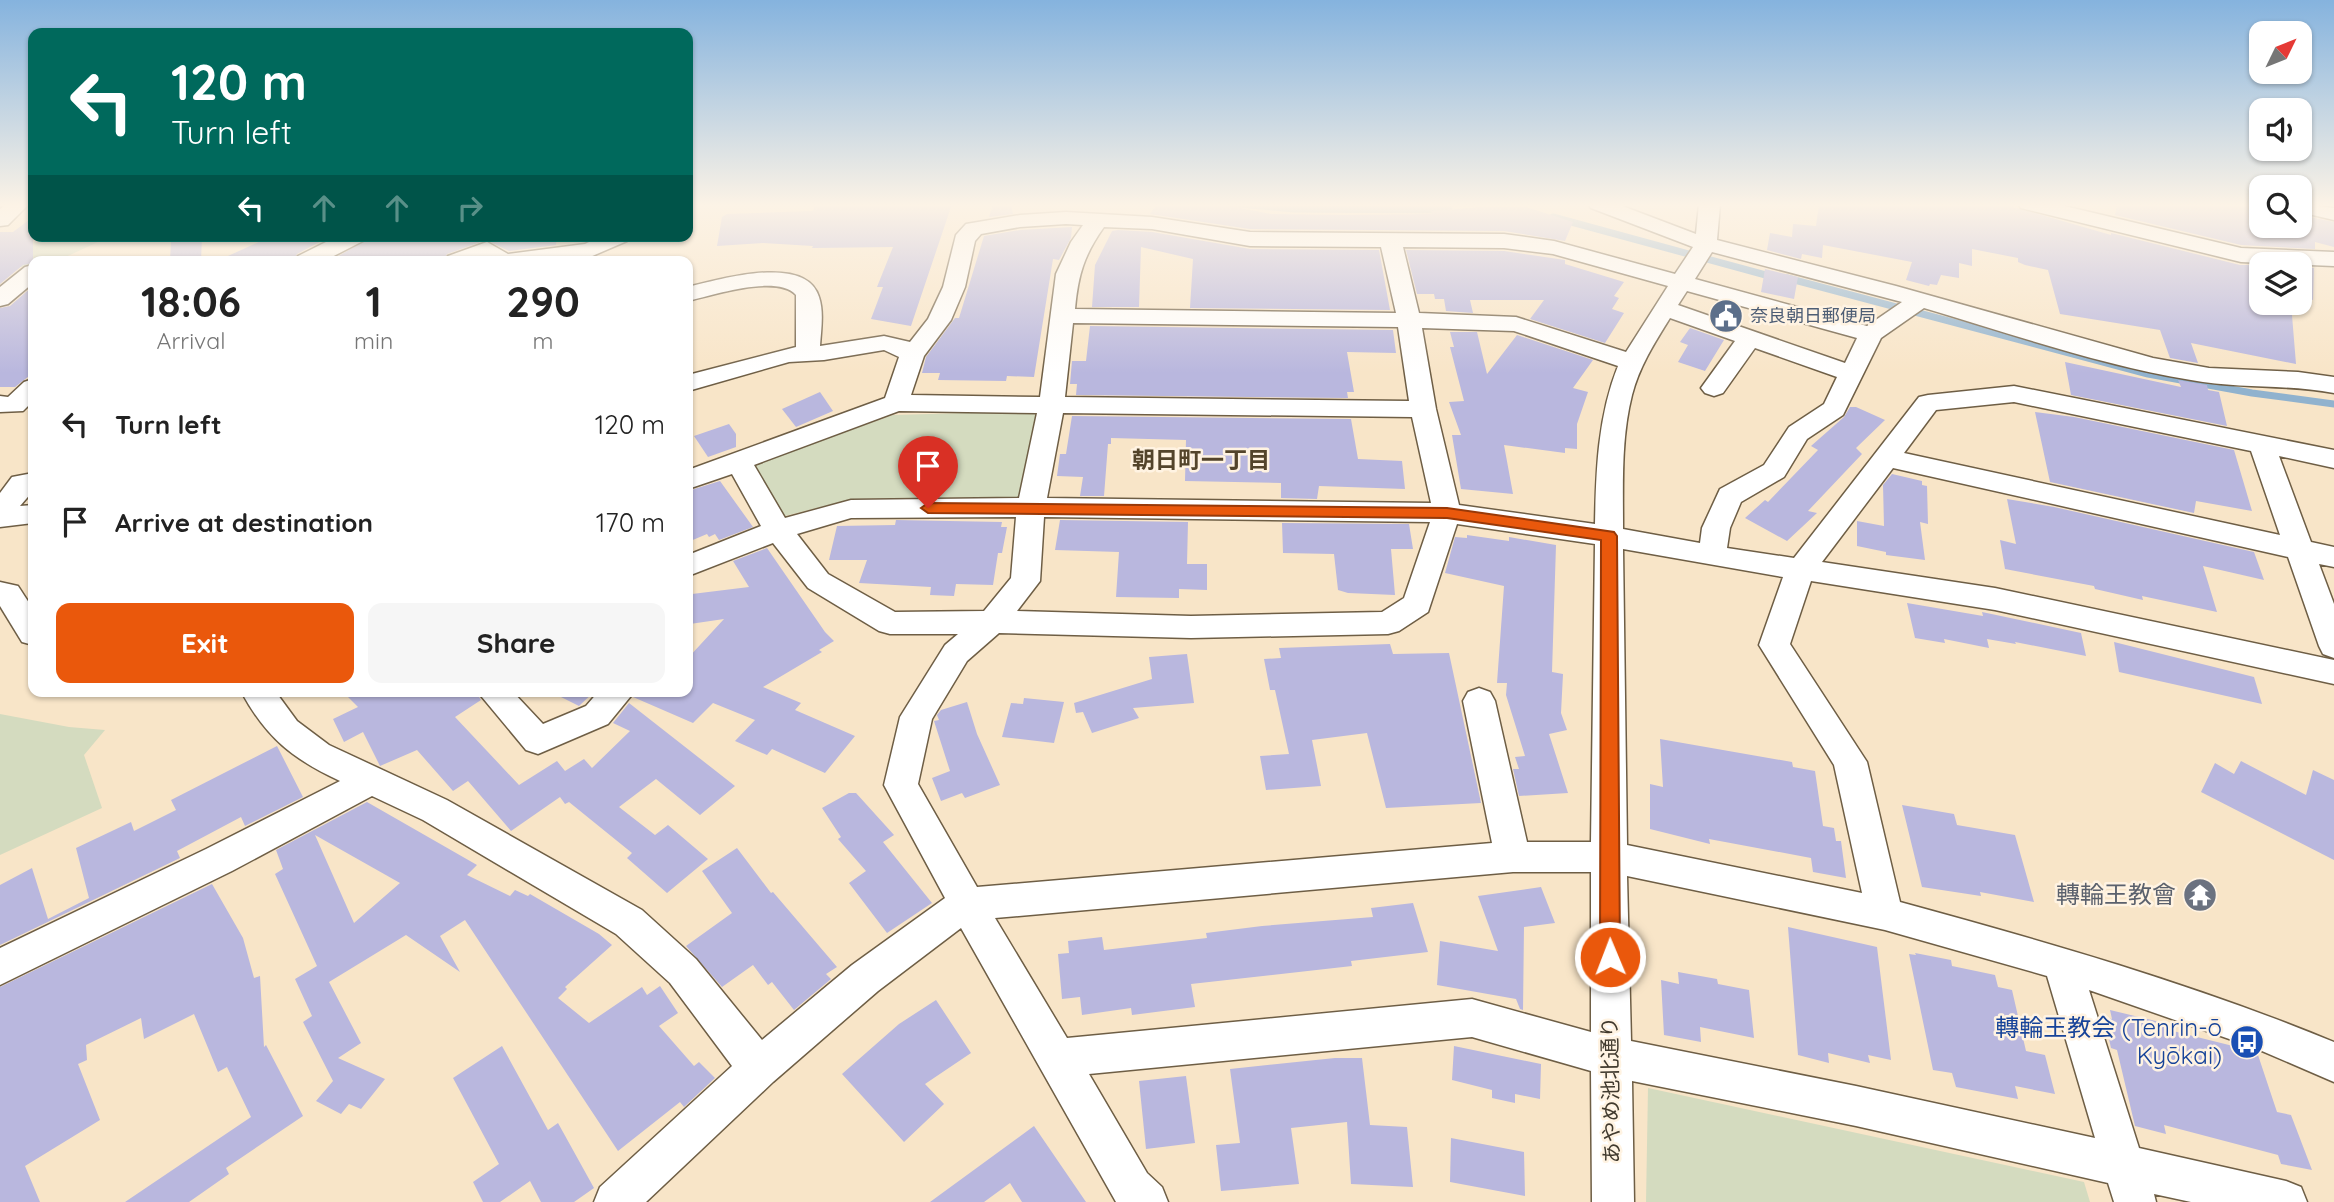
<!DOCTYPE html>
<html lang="en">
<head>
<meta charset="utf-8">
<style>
	:root { --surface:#fff; --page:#f6f6f6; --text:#222; --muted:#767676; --accent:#ea580c }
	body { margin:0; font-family:Quicksand,"Noto Sans JP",sans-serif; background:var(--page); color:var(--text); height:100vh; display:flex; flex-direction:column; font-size:26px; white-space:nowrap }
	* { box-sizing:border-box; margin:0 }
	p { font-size:23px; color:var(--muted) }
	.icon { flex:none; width:38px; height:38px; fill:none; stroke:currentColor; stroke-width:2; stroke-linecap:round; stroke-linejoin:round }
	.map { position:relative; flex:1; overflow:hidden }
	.panel { position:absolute; left:28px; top:256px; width:665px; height:441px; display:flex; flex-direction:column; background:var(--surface); border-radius:14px; box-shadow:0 2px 5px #0004 }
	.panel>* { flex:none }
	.guide { position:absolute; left:28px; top:28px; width:665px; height:214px; border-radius:14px; box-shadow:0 2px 5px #0004; background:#00695c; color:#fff; overflow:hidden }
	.needle { width:46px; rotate:47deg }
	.buttons { position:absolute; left:2249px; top:21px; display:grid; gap:14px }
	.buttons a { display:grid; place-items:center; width:63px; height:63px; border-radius:14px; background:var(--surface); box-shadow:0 2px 5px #0004; font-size:35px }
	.pin { position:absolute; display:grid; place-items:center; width:60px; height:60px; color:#fff; margin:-72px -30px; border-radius:50% 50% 50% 0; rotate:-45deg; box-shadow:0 0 7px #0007 }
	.pin .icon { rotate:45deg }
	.me { position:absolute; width:77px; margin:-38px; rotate:359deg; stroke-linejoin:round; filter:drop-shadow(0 0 5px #0008) }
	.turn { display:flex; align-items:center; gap:24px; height:147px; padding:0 28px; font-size:32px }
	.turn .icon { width:91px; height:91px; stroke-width:2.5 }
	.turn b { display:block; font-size:49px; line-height:60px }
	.lanes { display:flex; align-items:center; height:66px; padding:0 28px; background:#0003; justify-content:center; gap:35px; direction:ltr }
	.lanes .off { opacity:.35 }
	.eta { display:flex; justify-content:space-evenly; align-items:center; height:119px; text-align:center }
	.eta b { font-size:42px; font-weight:800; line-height:49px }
	.button { display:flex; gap:14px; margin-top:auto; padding:14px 28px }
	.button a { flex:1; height:80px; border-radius:14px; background:var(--accent); color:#fff; font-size:28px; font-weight:800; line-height:80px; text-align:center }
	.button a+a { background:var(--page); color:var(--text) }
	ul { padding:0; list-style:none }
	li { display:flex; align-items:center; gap:21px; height:98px; padding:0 28px }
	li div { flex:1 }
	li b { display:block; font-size:26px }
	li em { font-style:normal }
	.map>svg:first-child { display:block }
	.green { fill:#d4dbbf }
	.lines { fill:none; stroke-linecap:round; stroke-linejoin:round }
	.stream { stroke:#90b2ce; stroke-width:7 }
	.building { fill:#b9b7de; fill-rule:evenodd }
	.minor-casing { stroke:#6e5e45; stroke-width:3 }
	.minor { fill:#fff; fill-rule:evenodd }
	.route { fill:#ea580c; stroke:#983908; stroke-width:2 }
	.labels { text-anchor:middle; stroke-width:5; stroke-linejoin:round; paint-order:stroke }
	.far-service-label { font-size:18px; fill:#4e5e75; stroke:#fff3e2; text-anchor:start }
	.street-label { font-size:21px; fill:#413a2e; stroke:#fff3e2 }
	.neighbourhood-label { font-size:23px; font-weight:bold; fill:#53442b; stroke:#fff3e2 }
	.near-worship-label { font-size:24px; fill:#5b616d; stroke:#fff3e2; text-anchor:end }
	.near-transit-label { font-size:24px; fill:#164399; stroke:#fff3e2; text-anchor:end }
</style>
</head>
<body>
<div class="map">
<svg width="2334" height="1202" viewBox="0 0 2334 1202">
	<rect width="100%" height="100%" fill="#f8e5c8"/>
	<!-- green -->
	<g class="green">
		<path d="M47,236H111L57,261H33V270L0,262V241L32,243Z"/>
		<path d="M1037,411L1023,497L852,499L785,516L754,465L893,415Z"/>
		<path d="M0,714L69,727L105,730L84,755L102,808L0,855Z"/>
		<path d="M1648,1088L2084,1182L2090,1202H1646Z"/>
	</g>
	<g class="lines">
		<!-- stream -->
		<g class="stream">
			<path d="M1238,204L1294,209L1449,210"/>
			<path d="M1553,217L1773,277"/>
			<path d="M1787,278L2148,374L2252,393L2334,404"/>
		</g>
	</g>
	<!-- building -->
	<g class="building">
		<path d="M815,204H952L911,326L871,319L883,287H877L893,247L812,248L813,246L763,243L717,246L722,217L727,214L813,211Z"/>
		<path d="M993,204H1011L1013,214L989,217Z"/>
		<path d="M1157,204H1219L1271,214L1346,215L1432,214L1431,211L1480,207H1526L1573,222L1565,241L1504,231L1250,229L1150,214Z"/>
		<path d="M1819,204H2003L2111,235V233L2240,265H2261V303H2291L2296,364L2191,343L2198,363L2170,358L2160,330L2060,314L2048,270L2025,265L2018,262V258L1972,249V266L1959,263V278L1941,275L1937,285L1930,284L1929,286L1906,280L1912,262L1823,245L1822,258L1802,254L1801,259L1767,250L1770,233L1792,237L1793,224L1816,226Z"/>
		<path d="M2117,204H2261V226H2300V215L2334,222V247L2315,242V249L2241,245L2115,215Z"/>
		<path d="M33,217V263L23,265L0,284V232H13Z"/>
		<path d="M1072,227L1071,238L1059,260L1053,259L1034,377L1007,376L1006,381L938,380L940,373H922L926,357L955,318H959L984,236L1020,230Z"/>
		<path d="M1118,230L1152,232L1250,249L1379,250L1390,310L1190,308L1193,259L1141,247L1139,307H1092L1095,265L1112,231Z"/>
		<path d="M202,236L201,261H170L171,242Z"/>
		<path d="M272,236H319L325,239L297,254L293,261H217Z"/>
		<path d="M373,236H557L556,245L509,251L486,240L447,254L443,261H330Z"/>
		<path d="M1406,250L1504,251L1565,260V264L1624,282L1614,296L1619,298L1612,309L1624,313L1605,343L1530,319L1544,300H1470L1473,313L1446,311L1444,299H1435L1434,294H1417Z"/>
		<path d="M2300,267L2314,268L2313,300L2300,296Z"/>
		<path d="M1765,269L1798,277L1794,299L1761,292Z"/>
		<path d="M33,286V373L15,387H0V308L10,306Z"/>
		<path d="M1090,326L1393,330L1396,353L1347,352L1354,392H1347L1348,398L1076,395L1077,384H1070L1072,361H1086Z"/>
		<path d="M1690,328L1724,340L1705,371L1678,362L1688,345L1680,342Z"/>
		<path d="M1450,332H1477L1487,374L1517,335L1593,360L1573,388L1588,392L1577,424V449L1565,448V453L1504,445L1513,494L1461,489L1452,435H1461L1449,402L1464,401L1450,347H1454Z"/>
		<path d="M2065,362L2181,387L2178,380L2207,385L2208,390L2219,392L2227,426L2071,395Z"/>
		<path d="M820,392L833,411L796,427L782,409Z"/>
		<path d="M1850,407H1856L1885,420L1856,448L1862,454L1808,511L1817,513L1787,541L1745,518L1765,500L1768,502L1818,450L1811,446L1844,417Z"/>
		<path d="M2035,412L2074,417L2234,450L2252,511L2196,501L2194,513L2050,482Z"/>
		<path d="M1072,416L1351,419L1358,459L1402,461L1405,489L1319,486L1317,499L1281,498V483L1185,481L1186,440L1111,438V444H1108L1104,496H1080L1083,477L1057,476L1060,454H1066Z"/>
		<path d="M729,424L736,434V447L708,457L694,436Z"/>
		<path d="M1892,474L1922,481V485L1927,486L1928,524L1920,522L1925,560L1886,555V552L1857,546V521L1884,526L1883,485Z"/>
		<path d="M720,481L753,527L719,540L715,534L709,537L707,534L688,542V491Z"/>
		<path d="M2007,499L2054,507L2254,552L2264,580L2203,566L2217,612L2142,596L2143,600L2095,589L2094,586L2005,569L2000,540L2016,544Z"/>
		<path d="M896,520L1002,522L1001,527H1007L1002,553H998L993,585L956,584L954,596L930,595L931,587L859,583L867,560H829L837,526L895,525Z"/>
		<path d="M1060,520L1188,522L1187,564H1207V590L1179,589V598L1116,597L1119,552L1055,550Z"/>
		<path d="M1282,523L1409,524L1413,549H1391L1395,595L1348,593L1338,590L1334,554L1283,553Z"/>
		<path d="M1467,535L1509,541V537L1556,545L1552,672L1563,674L1561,713L1567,730L1549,734L1568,793L1519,796L1513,769H1519L1515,757L1525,756L1506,695L1507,683H1497L1504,586L1445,573L1455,537L1467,538Z"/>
		<path d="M767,548L825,632L834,641L819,650L822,652L763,687L801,703L795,710L855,736L825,773L772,749L767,755L735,741L755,720L713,703L693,723L633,697L637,691H688V658L724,619L690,624L692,594L749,587L733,561Z"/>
		<path d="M1907,603L1983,616L1982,612L2081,633L2086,656L2015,642L2016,644L1987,639L1989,648L1944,639L1945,643L1915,638Z"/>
		<path d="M2114,642L2254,677L2262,704L2119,672Z"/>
		<path d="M1390,644L1393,654L1449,653L1481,803L1386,808L1367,733L1312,740L1321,786L1266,790L1260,756L1289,754L1275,690H1270L1264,659L1281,658L1279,648Z"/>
		<path d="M1187,654L1194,703L1133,708L1139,718L1092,733L1083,712L1076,713L1074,703L1152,679L1149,657Z"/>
		<path d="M342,691H475L481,700L455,717L519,785L557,761L565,771L584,759L592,768L630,731L613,723L629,703L735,786L700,815L656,779L619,807L655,835L668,825L708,859L667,893L627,858L632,853L569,802L565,804L560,797L511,831L468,781L453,791L417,750L380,766L363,732L344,742L333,719L358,707Z"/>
		<path d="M549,691H595L579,706Z"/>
		<path d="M1024,698L1064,702L1054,743L1002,737L1011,703L1023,704Z"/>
		<path d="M967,702L977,734L1000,785L965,798L962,793L941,801L932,778L950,771L934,721L939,720L937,715L941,710Z"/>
		<path d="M1660,739L1792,762L1793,767L1815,771L1823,826L1834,828L1836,841H1841L1846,878L1813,872L1811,858L1709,839L1710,844L1650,829V784L1663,787Z"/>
		<path d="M277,746L303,797L245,826L241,817L177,851L180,858L0,945V885L32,868L48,919L89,898L76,848L131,822L134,831L176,810L171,800Z"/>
		<path d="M2241,761L2306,795L2313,770L2334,780V860L2201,792L2215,763L2234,774Z"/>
		<path d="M849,793H856L894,835L883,842L932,903L887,933L849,883L866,871L838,839L841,837L822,808Z"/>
		<path d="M367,802L477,865L467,875L510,896L515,890L528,896L530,894L599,934L612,945L565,987L567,989L558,998L589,1023L642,987L647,995L660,986L678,1013L659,1026L694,1066L699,1062L715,1078L684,1107L680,1102L618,1151L465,920L440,936L460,972L406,935L329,982L361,1043L338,1058L385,1079L361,1109L349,1104L341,1114L316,1101L333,1081L303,1022L312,1016L295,979L317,966L275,874L283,869L276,850ZM315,835L400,883L354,923Z"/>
		<path d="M1902,805L1954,814L1957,825L2015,835L2034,902L1980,892L1981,896L1922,887Z"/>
		<path d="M737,848L771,893L773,892L837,967L826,974L831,979L794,1010L772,982L768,985L753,965L722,987L686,946L732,913L702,871Z"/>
		<path d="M212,884L243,938L254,978L260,976L264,1047L266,1045L303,1116L226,1168L229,1174L189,1202H125L251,1117L227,1067L218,1072L194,1014L144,1039L141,1018L86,1045L87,1060L78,1064L100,1120L25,1166L40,1202H0V987Z"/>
		<path d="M1541,887L1555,923L1524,927L1523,1010L1520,1009L1516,999L1437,985L1440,941L1498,951L1478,896Z"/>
		<path d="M1413,903L1428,952L1351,961L1352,966L1191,984L1195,1007L1132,1015L1131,1008L1082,1015L1080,997L1062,999L1058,954L1069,953L1068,941L1102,937L1104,950L1207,938L1206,933L1262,926L1373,917L1371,908Z"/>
		<path d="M1788,927L1877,947L1891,1060L1868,1055L1870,1063L1828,1053L1829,1063L1798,1055Z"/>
		<path d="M1915,953L1951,960L1952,966L1995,975L1998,987L2012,990L2026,1051L2045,1055L2055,1094L2015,1086L2018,1099L1956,1087L1952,1073L1933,1070L1909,954L1916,955Z"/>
		<path d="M1678,972L1717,979L1718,984L1749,990L1754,1038L1700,1027L1701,1042L1664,1035L1661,980L1679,984Z"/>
		<path d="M936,1000L971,1053L925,1084L944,1104L904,1142L842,1074L899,1024Z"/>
		<path d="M2110,1010L2168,1024L2169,1030L2257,1052L2277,1112L2291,1115L2312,1170L2281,1164L2278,1155L2164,1125L2166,1134L2135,1126L2117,1050L2111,1048L2104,1017L2112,1019Z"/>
		<path d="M502,1046L548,1130L558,1123L594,1188L574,1202H541L530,1181L500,1202H483L473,1182L499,1164L453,1078Z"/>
		<path d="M1454,1046L1541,1064L1540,1099L1515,1094V1103L1492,1098V1090L1452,1080Z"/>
		<path d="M1335,1058H1362L1370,1125L1407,1127L1413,1187L1351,1184L1347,1122L1291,1128L1299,1184L1221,1191L1216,1145L1240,1143L1230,1069Z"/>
		<path d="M1186,1076L1195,1143L1146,1149L1139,1081Z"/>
		<path d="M1034,1126L1086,1202H1022L1010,1183L984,1202H930Z"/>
		<path d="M1451,1138L1524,1152L1525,1196L1450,1182Z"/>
	</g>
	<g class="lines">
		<!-- minor casing -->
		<g class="minor-casing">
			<g id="minor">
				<path d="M6,204H29L8,225L0,226V209Z"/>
				<path d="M1588,204H1617L1696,234L1699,204H1720L1717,240L1896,286L2153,358L2209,368L2298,372L2334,377V393C2287,384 2238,389 2191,380C2100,365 2012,334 1924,308L1881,338L1843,415L1807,439L1784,477L1741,502L1730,528L1727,548L1794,558L1919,397L1928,395L2014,386L2334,450V468L2279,456L2311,542L2334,547V567L2319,564L2334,604V658L2323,654L2319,646L2288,557L1893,468L1822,562L1995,588L2334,660V684L1995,610L1811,581L1790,644L1867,762L1900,902C2047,942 2193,984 2334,1042V1082L2255,1048L2089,990L2139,1148L2286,1181L2301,1187L2307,1202H2191L2154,1194L2156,1202H2114L2108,1183L1856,1126L1632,1081L1634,1202H1592L1591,1071L1472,1037L1089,1074L1147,1173L1162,1187L1168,1202H1116L961,928L878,991L773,1082L646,1202H594L600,1187L732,1066L670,983L616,934L423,820L372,796L232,871L0,985V948L206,849L340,781C293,759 266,738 241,691H275L297,721L329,745L447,800L642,910L696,959L762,1040L852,965L945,898L884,785L900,717L945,645L958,634H890L879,631L808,588L773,543L688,576V555L761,526L732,474L688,489V470L885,398L899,357L884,350L824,360L789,362L688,391V375L796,347V295C777,274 713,295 688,301V287C718,280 806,253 819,297C824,312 821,330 820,346L884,336L910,342L928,319L943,287L956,235L966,224L1020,215L1066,212L1152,217L1250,232L1504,234L1554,241L1675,274L1693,247L1591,208ZM1066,224L1083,225L1071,242L1056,274L1040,397L911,395L924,356L951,320L965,287L975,241L981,234L1020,227ZM1104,227L1152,229L1250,246L1381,247L1396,313L1075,309C1078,275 1084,255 1104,227ZM1403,247L1504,248L1553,254L1668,286L1626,352L1516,317L1419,313ZM1712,252L1902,302L1867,326L1695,279ZM1687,291L1857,338L1845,363L1678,305ZM1670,318L1735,341L1701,388L1705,393L1714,396L1723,393L1755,348L1837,377L1824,404L1789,427L1764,465L1720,489L1702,528L1700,543L1623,529C1623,485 1621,438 1632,395C1639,367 1655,342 1670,318ZM1073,323L1398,327L1409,401L1065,397ZM1422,328L1514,331L1618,366C1598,416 1596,470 1595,524L1459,505L1436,409ZM2014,402L2251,451L2280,535L1904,453L1936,410ZM899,411L1037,413L1019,498L851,500L785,518L754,465ZM1063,413L1412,417L1431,503L1047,498ZM1016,517L1011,578L984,611L895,612L828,574L797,534L851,518ZM1044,517L1430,522L1404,598L1382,612L1191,616L1017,611L1040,581ZM1457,524L1595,544L1591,842H1527L1495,701L1490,692L1479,688L1468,692L1463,701L1492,843L977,887L918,784L932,719L967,661L999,633L1191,638L1388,634L1399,631L1428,612ZM1623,549L1783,577L1759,645L1834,765L1862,893L1627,845ZM1513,872H1591V1032L1472,999L1067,1038L995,918ZM1627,876L1885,930L2047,976L2095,1138L1856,1086L1631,1041Z"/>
				<path d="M2018,204H2056L2241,248L2334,252V266L2241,262L2021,208Z"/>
				<path d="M2300,204L2334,208V220L2300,212Z"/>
				<path d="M338,236H366L363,241L324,261H295L298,256Z"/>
				<path d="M601,236H630L627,241L590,257L558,261H489L485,258L477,261H445L448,256L487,242L508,254L585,244Z"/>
				<path d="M33,265V283L8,304L0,306V287L25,267Z"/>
				<path d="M33,379V401L23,411L0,412V396L8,397L24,382Z"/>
				<path d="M33,473V491L20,506L33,505V523L0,527V493L12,477Z"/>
				<path d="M0,582L18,586L33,609V645L22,642L0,606Z"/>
				<path d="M477,691H512L543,724L586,706L599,691H635L608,724L538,754L526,750Z"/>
			</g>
		</g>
		<!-- minor -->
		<use href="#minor" class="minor"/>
	</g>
	<!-- sky -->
	<linearGradient id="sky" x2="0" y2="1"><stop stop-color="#85b3de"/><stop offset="0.55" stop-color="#fcf3e6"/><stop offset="1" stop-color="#fcf3e6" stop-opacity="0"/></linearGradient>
	<rect width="2334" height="373" fill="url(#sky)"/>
	<!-- route -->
	<path class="route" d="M928,503L1447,508L1614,532L1617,536L1620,957L1617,963L1610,966L1603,963L1600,957L1601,540L1447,518L928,513L921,508Z"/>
	<!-- icons -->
	<defs>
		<g id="civic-disc" transform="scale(1.75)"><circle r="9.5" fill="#5c6f8a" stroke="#fff3e2"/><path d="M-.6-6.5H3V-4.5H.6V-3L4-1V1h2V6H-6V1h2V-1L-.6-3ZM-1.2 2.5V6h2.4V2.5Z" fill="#fff"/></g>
		<g id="temple-disc" transform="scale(1.75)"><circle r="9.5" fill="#6b7280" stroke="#fff3e2"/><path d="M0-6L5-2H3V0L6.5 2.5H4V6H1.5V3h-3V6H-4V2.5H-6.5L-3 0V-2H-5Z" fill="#fff"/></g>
		<g id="bus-disc" transform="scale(1.75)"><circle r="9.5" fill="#1a4fb4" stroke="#fff3e2"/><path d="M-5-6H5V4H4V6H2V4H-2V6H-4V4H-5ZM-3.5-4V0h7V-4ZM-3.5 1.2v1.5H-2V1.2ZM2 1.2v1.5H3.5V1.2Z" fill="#fff"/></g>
	</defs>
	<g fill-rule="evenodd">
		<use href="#civic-disc" x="1726" y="316"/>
		<use href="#temple-disc" x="2200" y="895"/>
		<use href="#bus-disc" x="2247" y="1042"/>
	</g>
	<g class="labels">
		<!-- far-service labels -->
		<g class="far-service-label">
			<text x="1750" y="322">奈良朝日郵便局</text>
		</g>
		<!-- street labels -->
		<g class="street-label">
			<text transform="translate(1611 1090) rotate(-91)" y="7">あやめ池北通り</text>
		</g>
		<!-- neighbourhood labels -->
		<g class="neighbourhood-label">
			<text x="1201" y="468">朝日町一丁目</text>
		</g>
		<!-- near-worship labels -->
		<g class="near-worship-label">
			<text x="2176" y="903">轉輪王教會</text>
		</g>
		<!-- near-transit labels -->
		<g class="near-transit-label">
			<text x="2222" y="1036">轉輪王教会 (Tenrin-ō<tspan x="2222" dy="28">Kyōkai)</tspan></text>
		</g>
	</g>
</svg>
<div class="buttons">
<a><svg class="needle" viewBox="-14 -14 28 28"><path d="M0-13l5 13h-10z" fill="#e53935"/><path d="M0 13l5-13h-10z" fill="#767676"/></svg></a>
<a><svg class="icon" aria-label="sound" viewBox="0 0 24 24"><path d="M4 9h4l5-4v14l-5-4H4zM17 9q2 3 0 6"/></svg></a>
<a><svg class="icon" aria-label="search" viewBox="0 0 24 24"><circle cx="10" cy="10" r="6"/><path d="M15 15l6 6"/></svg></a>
<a><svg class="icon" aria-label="layers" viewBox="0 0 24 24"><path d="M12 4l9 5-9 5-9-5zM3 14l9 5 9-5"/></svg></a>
</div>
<div class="pin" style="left:928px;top:508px;background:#d93025"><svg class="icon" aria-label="arrive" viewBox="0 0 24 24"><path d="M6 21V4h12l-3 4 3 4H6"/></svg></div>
<svg class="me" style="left:1610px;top:957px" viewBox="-20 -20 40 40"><circle r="17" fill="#ea580c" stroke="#fff" stroke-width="3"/><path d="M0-11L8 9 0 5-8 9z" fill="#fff"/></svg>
<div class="guide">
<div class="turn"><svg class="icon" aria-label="left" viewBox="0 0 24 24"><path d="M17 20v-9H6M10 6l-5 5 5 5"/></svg><div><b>120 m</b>Turn left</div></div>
<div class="lanes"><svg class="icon" aria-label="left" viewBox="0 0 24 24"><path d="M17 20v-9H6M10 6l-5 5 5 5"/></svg><svg class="icon off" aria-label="ahead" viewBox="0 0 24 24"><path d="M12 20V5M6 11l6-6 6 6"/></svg><svg class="icon off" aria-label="ahead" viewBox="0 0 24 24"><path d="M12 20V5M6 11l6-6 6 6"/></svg><svg class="icon off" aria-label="right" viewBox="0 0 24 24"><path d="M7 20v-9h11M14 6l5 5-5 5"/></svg></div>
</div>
<section class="panel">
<div class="eta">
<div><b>18:06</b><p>Arrival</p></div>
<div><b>1</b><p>min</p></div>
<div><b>290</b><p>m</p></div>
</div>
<ul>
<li><svg class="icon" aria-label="left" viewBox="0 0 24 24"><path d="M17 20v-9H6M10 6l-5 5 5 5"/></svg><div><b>Turn left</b></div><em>120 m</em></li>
<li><svg class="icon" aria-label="arrive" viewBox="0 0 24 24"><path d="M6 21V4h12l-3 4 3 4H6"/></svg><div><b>Arrive at destination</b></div><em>170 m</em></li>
</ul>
<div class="button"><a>Exit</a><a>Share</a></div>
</section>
</div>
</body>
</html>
